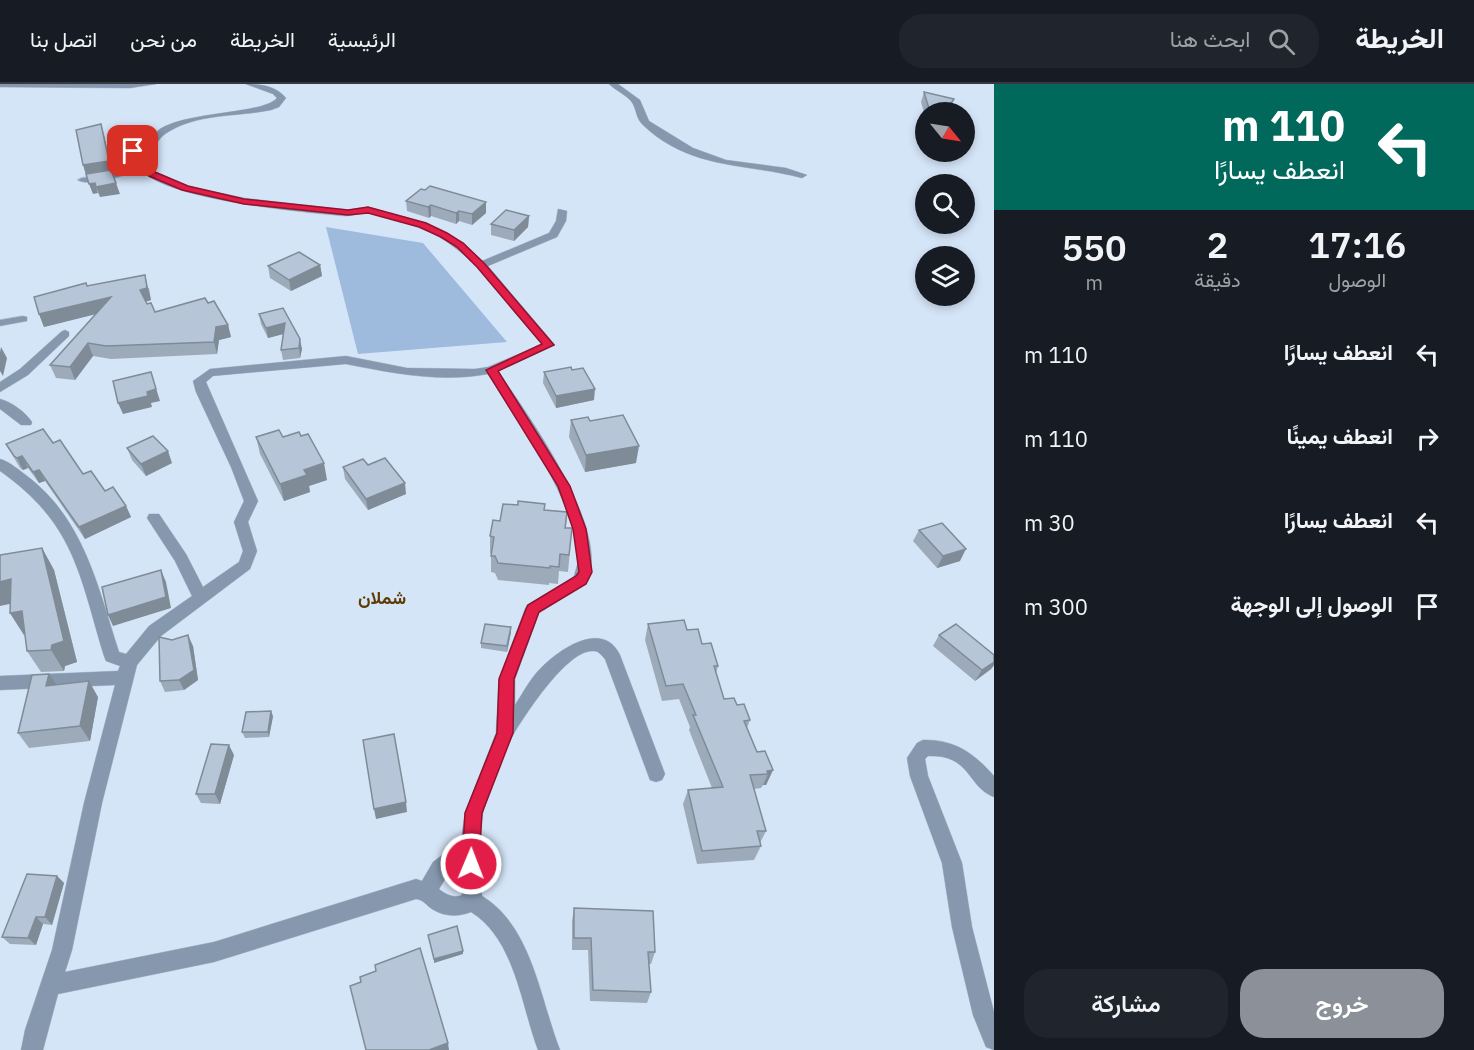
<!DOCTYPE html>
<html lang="ar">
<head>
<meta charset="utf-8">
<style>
	:root { --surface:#171b24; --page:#20242c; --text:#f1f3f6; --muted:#9ea1a6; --line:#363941; --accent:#8c9099 }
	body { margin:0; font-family:"IBM Plex Sans",Vazirmatn,sans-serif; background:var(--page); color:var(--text); direction:rtl; height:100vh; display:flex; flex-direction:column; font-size:22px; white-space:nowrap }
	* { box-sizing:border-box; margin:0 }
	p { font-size:20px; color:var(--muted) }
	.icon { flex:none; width:33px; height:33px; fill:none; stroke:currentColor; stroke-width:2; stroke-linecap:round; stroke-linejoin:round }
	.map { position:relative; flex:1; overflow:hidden; direction:ltr }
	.sheet { display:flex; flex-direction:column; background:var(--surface); width:480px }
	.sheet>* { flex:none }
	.hud { background:#00695c; color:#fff; overflow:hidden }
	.needle { width:39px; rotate:120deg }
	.tools { position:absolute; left:915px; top:18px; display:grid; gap:12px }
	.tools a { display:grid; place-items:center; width:60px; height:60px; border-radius:50%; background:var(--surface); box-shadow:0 3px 9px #0003; font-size:30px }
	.pin { position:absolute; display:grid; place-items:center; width:51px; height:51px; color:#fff; margin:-26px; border-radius:12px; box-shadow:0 3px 9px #0006 }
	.me { position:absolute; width:66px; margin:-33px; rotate:1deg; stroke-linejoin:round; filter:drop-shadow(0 0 4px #0008) }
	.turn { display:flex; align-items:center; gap:21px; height:126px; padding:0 30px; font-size:27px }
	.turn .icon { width:78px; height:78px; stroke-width:2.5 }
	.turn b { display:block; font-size:42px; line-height:51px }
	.eta { display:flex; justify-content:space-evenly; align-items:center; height:102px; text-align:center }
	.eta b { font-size:36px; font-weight:600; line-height:42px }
	.cta { display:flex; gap:12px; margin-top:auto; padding:12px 30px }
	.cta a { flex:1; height:69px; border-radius:24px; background:var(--accent); color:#fff; font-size:24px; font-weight:600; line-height:69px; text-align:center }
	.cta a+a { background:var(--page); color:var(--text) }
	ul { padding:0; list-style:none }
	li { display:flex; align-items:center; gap:18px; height:84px; padding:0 30px }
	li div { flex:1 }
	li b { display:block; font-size:22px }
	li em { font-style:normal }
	header { display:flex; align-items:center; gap:36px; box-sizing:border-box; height:84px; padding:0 30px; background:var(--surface); border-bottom:2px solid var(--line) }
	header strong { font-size:28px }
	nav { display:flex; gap:33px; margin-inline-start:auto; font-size:21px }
	.search { width:420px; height:54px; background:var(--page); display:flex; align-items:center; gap:15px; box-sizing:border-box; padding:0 21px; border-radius:24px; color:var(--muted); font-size:22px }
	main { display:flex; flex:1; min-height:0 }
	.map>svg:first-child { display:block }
	.green { fill:#9ebbde }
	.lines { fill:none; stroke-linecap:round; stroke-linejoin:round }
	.lane-casing { stroke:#b2c0d0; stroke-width:2 }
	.street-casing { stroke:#b2c0d0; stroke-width:1 }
	.lane { fill:#8598ae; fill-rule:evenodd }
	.street { fill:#8598ae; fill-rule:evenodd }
	.wall { fill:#9daaba }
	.shaded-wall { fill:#7f8b97 }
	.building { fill:#b6c6d8; stroke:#7f8b97; stroke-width:1.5 }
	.route { fill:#e11d48; stroke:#92132f; stroke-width:1.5 }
	.labels { text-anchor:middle; stroke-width:4.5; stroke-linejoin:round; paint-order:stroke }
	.quarter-label { font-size:18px; font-weight:bold; fill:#5d3b03; stroke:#d5e5f8 }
</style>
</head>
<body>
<header>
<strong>الخريطة</strong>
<div class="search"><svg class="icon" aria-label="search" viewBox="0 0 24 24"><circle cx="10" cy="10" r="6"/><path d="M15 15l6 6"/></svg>ابحث هنا</div>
<nav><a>الرئيسية</a><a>الخريطة</a><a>من نحن</a><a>اتصل بنا</a></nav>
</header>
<main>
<section class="sheet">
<div class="hud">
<div class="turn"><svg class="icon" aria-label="left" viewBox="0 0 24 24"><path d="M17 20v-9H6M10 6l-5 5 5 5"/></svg><div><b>110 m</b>انعطف يسارًا</div></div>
</div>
<div class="eta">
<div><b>17:16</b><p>الوصول</p></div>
<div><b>2</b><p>دقيقة</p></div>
<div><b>550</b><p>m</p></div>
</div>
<ul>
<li><svg class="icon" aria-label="left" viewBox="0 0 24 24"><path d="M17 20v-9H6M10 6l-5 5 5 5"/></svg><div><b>انعطف يسارًا</b></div><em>110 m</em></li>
<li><svg class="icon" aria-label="right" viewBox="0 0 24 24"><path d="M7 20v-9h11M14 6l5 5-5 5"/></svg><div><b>انعطف يمينًا</b></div><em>110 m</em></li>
<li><svg class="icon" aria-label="left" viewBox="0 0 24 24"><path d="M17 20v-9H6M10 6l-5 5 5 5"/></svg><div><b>انعطف يسارًا</b></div><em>30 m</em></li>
<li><svg class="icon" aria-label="arrive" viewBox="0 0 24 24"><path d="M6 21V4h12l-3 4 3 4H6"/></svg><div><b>الوصول إلى الوجهة</b></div><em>300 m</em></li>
</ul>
<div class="cta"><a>خروج</a><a>مشاركة</a></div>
</section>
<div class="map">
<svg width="994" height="966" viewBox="0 0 994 966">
	<rect width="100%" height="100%" fill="#d5e5f8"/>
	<!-- green -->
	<path class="green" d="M326,143L423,159L507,258L358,270Z"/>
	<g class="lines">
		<!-- lane casing -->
		<g class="lane-casing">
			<path id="lane" d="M144,80H147V84C131,88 92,104 78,96L82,94L107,91Z"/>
		</g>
		<!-- street casing -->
		<g class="street-casing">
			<g id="street">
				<path d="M0,0H156L130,4L0,3Z"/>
				<path d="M246,0C261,0 276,2 286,14L279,23L271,26C237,33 195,29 165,50C158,55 154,65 148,72L149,81L155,88L188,102L244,114L348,126L368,123L427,139L464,159L482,177L549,149L556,137L558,125L567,127L566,137L557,153L488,182L555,261L498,287C527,330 614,449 586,500L539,529L515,595V621C523,609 531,593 542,583C561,564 603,536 620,571L665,690L662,696L656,698L650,696L605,575C602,572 599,567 594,567C568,564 525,631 513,651C504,667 488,711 483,729C477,755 480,785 482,812C532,842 540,915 560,966H538C521,921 515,855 471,828C458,833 445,833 432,825C426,821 424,816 416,815L214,878L58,910L43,966H21L25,946L52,866L84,719L115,601L0,606V592L118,587L120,582L106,577L104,572C79,490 75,440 0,387V375C10,378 19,386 27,392C84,435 98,503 119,568L126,570L149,542L192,512L175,477L147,434L149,430H159L186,470L203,503L239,478L243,467L234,438L244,417L231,383L196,308L193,297L210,285L346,272L407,284L475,285L488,283L542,260C506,218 473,165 421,144C408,139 381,130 368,129C360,129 353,132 345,132C299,128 185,117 148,92C141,87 139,81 139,72L128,67L127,57H133L137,65L142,67C148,61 152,51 160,45C189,27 264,30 277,14L273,10ZM346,280C392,289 441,299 488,290C517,334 579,423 578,475C578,481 575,487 574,493L527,521L525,525L499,595L496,649L465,729L461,757L433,778L422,797L416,795L214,858L65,888L72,866L102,719L137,581L161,552L250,485L257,467L248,438L258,417L206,298L213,292ZM461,781L462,811C454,815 445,810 439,805L447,792Z"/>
				<path d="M609,0H618L640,16L649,37L693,64L726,76L786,84L807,91L802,94C746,79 690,86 643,41C636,34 637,28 633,20C629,12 616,7 609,0Z"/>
				<path d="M23,232L27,233V237L0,242V236Z"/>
				<path d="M65,246L69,248V252L28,291L0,308V298L20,285L61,248Z"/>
				<path d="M0,315C12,318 25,328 32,338L31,341H21L0,325Z"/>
				<path d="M923,656C954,655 974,669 994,692V713C967,703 971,670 928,672L925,675L928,692L962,779L972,843L994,928V966L986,963L973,931L952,843L942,779L910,692L907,674L917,659Z"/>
			</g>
		</g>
		<!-- lane -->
		<use href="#lane" class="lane"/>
		<!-- street -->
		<use href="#street" class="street"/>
	</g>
	<!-- wall -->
	<g class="wall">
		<path d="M924,8L954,15L948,28H926V35L921,18Z"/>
		<path d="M406,117L486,129L472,141L459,137L456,140L431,132L429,134L407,127Z"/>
		<path d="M529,132L528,143L514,157L491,151V140Z"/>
		<path d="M320,181L322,192L291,207L270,194L268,182Z"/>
		<path d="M149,204L151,216L146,218L155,228L208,219L228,241L231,253L219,256L217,270L111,275L93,272L75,296L56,294L50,281L96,230L44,243L39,230Z"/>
		<path d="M259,230L302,265L300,274L283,276L281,266L283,250L268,254L261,240Z"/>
		<path d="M572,286L594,316L556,324L543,299L544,288Z"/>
		<path d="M571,336L590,337L636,379L585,388L569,353Z"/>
		<path d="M256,353H283L327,396L309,402L310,408L284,417L260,370Z"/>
		<path d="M53,359L83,390L126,422L131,433L85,455L45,397L39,399L28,384L23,386L20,384L6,360Z"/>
		<path d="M127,364L172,379L146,392L132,376Z"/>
		<path d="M368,381L406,410L368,426L345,395L343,383Z"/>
		<path d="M545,426L567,428L566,444H572L568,488L559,487L558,500L549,499V501L498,496L495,489L491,488V469H490V452L500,437Z"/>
		<path d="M919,446L960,477L937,484L913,457Z"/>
		<path d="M42,464L54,486L77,578L65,582L64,587L41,588L27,567L25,550L24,551L10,529Z"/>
		<path d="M648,540L687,546L702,560L718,582L716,590L724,615L737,621L750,636L747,644L757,668L773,686L766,701H763L761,704L754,705L766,747L760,759L761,762L754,776L697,780L683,720L688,706L712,704L689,646L690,643L679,615L662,617L645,556Z"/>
		<path d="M511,543V548L507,568L481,564V559Z"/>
		<path d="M939,551L994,571V581L991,585L975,597L933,562Z"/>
		<path d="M193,562L198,596L184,606L165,608L160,597Z"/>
		<path d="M56,601L98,613L90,657L29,664L18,649Z"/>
		<path d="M273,632L269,653L245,654L242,648Z"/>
		<path d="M234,671L220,720L201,719L196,710Z"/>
		<path d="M57,792L64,799L52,841L43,840L36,861L10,860L2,853Z"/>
		<path d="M574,824L655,868L651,880H649L651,908L647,919L590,917L588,866H572V837Z"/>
	</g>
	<!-- shaded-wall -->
	<g class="shaded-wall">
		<path d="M954,15L948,28H945Z"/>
		<path d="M101,40L104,51L112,87L86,91L83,81Z"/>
		<path d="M95,99L98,109L93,110L89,100Z"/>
		<path d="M116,99L120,110L100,113L96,103Z"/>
		<path d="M486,118V129L472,141V130Z"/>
		<path d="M431,121V132L429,134L428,123Z"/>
		<path d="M459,127V137L456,140V129Z"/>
		<path d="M529,132L528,143L514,157V146Z"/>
		<path d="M320,181L322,192L291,207L289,196Z"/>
		<path d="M145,191L151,216L144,218L140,206Z"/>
		<path d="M111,213L116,225L44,243L39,230Z"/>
		<path d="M285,239L287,249L268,254L266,244Z"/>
		<path d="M228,241L231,253L219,256L217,270L214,258L216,243Z"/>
		<path d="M300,255L302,265L300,274L299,264Z"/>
		<path d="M88,259L93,272L75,296L70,283Z"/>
		<path d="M1,263L7,274L3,292L0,287V268Z"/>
		<path d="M151,288L160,317L151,319L152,323L123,330L118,319L147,308Z"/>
		<path d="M595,305L594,316L556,324V312Z"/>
		<path d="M639,362L636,379L585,388L586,371Z"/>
		<path d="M168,367L172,379L146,392L141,380Z"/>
		<path d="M22,372L28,384L23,386L17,374Z"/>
		<path d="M324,379L327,396L309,402L310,408L284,417L280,400L304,386Z"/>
		<path d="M39,386L45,397L39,399L33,388Z"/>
		<path d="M405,399L406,410L368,426L366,415Z"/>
		<path d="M126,422L131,433L85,455L79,443Z"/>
		<path d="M42,464L54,486L77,578L65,582L64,587L51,566Z"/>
		<path d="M966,465L960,477L937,484L943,472Z"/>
		<path d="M161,486L166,498L171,524L113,542L108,531Z"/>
		<path d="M11,495L24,517L0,522V498Z"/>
		<path d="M22,527L36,548L24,551L10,529Z"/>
		<path d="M511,543V548L507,568V562Z"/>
		<path d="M188,551L193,562L198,596L184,606L179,596Z"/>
		<path d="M994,578V581L991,585L975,597L982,586Z"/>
		<path d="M49,590L60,606L46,602Z"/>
		<path d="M89,597L98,613L90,657L80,642Z"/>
		<path d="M271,627L273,632L269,653L268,648Z"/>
		<path d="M229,661L234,671L220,720L215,710Z"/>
		<path d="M773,686L766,701H763L768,690L767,687Z"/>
		<path d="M406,718L407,728L376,735L374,725Z"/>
		<path d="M57,792L64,799L52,841L45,833Z"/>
		<path d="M36,833L43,840L36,861L28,854Z"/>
		<path d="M463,867V870L434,879V875Z"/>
		<path d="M448,959L449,966H429Z"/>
	</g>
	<!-- building -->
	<g class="building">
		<path d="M924,8L954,15L945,28H930Z"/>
		<path d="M101,40L109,77L83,81L76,46Z"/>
		<path d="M111,86L116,99L96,103L95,99L89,100L86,90Z"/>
		<path d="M430,102L486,118L472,130L459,127L456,129L431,121L428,123L406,117L421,105L425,106Z"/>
		<path d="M506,126L529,132L514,146L491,140Z"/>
		<path d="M299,168L320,181L289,196L268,182Z"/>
		<path d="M145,191L147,204L140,206L147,220L151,219L155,228L205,214L208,219L214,217L228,241L216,243L214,258L106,262L88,259L70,283L50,281L111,213L39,230L34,213L86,199L87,202Z"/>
		<path d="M283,224L300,255L299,264L281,266L285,239L266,244L259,230Z"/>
		<path d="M571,283L572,286L583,284L595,305L556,312L544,288Z"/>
		<path d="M151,288L156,305L147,308L148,312L118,319L113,297Z"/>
		<path d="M623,331L639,362L586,371L571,336L588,333L590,337Z"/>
		<path d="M43,345L53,359L60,356L83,390L91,387L105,407L113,403L126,422L79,443L39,386L33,388L22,372L17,374L14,372L6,360Z"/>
		<path d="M279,346L283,353L299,348L301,352L308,350L324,379L304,386L307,391L280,400L256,353Z"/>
		<path d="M153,352L168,367L141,380L127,364Z"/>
		<path d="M385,374L405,399L366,415L343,383L363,375L368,381Z"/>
		<path d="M518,417L545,420L544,426L567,428L565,444H572L569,471L560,470L559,483L550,482V484L498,479L495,472H491L494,453L490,452L493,436L500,437L503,420L518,421Z"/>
		<path d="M942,439L966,465L943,472L919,446Z"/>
		<path d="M42,464L64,557L52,561L51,566L27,567L22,527L10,529L11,495L0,498V471Z"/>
		<path d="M161,486L166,513L108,531L102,503Z"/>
		<path d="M684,536L687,546L698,545L702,560L711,559L718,582H714L724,615L734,614L737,621L744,620L750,636L744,637L757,668L765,667L773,686L767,687L768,690L750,691L766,747H757L761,762L702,767L688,706L723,703L693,631H696L683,600L666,602L648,540Z"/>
		<path d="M485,540L511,543L507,562L481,559Z"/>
		<path d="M956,540L994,571V578L982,586L939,551Z"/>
		<path d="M188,551L194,586L179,596L160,597L159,553L172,556Z"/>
		<path d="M49,590L46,602L89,597L80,642L18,649L32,591Z"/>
		<path d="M271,627L268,648H242L246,628Z"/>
		<path d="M394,650L406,718L374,725L363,656Z"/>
		<path d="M211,660L229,661L215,710H196Z"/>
		<path d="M27,790L57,792L45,833H36L28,854L2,853Z"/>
		<path d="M574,824L653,827L655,868H648L651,908L593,906L591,854H574Z"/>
		<path d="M457,842L463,867L434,875L428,851Z"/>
		<path d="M420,864L448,959L429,966H366L350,902L361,898L360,893L376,887L375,881Z"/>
	</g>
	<!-- route -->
	<path class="route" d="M133,64L145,69L148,82L155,88L188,102L244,115L348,126L368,123L426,139L447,149L463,159L484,179L554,261L498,287L570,402L586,445L592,488L586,500L539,528L514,595L513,649L482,729L479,780L477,786L471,789L464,786L462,780L465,729L497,649L499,595L526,525L528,521L576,492L579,488L573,445L558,402L486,286L542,260L477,183L457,163L441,153L419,143L368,129L348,131L244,120L182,106L149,92L140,82L139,72L129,67Z"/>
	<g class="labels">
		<!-- quarter labels -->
		<g class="quarter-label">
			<text x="382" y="520">شملان</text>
		</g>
	</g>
</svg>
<div class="tools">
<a><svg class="needle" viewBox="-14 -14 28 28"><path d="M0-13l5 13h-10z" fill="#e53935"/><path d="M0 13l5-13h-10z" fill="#9ea1a6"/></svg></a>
<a><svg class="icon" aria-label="search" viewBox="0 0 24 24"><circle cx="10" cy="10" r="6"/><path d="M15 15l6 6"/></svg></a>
<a><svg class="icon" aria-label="layers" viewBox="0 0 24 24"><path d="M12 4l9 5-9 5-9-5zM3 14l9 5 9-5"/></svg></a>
</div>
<div class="pin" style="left:133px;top:67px;background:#d93025"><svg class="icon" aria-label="arrive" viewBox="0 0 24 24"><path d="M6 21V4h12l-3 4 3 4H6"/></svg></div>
<svg class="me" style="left:471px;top:780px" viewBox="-20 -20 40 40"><circle r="17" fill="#e11d48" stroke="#fff" stroke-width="3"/><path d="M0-11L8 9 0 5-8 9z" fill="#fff"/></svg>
</div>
</main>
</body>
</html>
